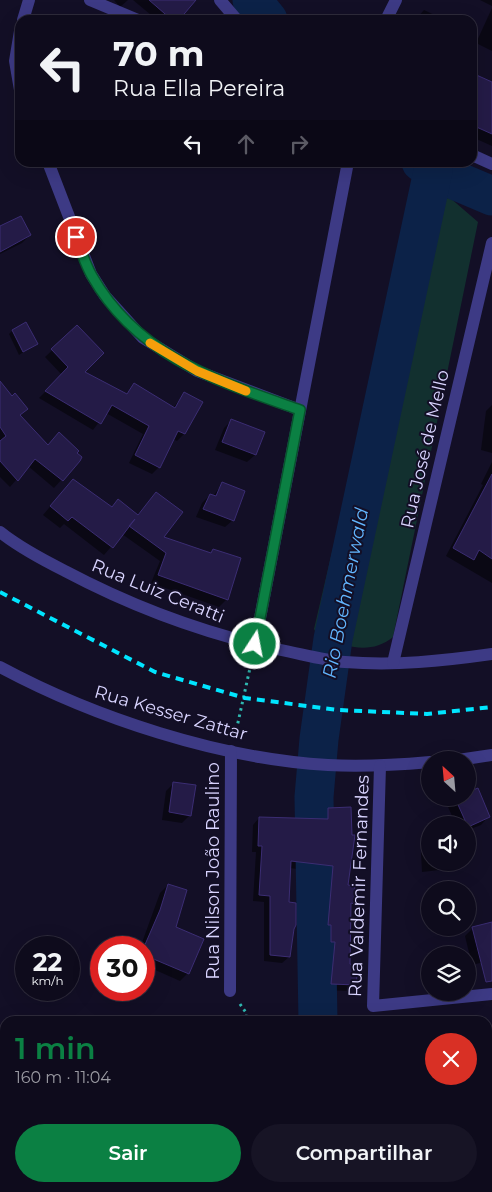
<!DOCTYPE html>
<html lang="pt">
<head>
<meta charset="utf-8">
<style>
	:root { --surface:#0e0b1c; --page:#171425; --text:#f1f3f6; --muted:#9b9ba3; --line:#2e2b3b; --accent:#0b8043 }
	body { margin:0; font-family:Montserrat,sans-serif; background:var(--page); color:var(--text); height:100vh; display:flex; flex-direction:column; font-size:19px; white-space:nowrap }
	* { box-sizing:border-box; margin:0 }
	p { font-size:16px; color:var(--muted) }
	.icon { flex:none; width:28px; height:28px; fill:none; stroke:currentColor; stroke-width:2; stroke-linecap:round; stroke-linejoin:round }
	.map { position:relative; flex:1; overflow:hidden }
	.drawer { position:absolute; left:0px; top:1016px; width:492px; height:176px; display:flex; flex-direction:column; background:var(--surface); border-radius:15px 15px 0 0; box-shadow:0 5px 20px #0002,0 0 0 1px var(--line) }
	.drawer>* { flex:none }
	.top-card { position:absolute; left:15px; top:15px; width:462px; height:152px; border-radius:15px; box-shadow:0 5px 20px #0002,0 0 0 1px var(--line); background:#0e0b1c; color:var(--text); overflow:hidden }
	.needle { width:32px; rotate:334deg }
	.controls { position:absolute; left:421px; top:751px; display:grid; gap:10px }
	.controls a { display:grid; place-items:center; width:55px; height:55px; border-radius:50%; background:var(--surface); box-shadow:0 5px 20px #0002,0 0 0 1px var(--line); font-size:25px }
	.speed { position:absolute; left:15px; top:936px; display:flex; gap:10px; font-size:25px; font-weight:700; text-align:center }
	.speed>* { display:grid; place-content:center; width:65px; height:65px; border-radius:50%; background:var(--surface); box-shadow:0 5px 20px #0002,0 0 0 1px var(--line); line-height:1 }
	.speed small { font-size:12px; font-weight:400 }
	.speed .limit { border:8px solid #d22; background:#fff; color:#111 }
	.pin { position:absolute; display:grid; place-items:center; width:42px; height:42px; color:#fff; margin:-21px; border:2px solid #fff; border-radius:50%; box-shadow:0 1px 5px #0007 }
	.me { position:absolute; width:55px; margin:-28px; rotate:11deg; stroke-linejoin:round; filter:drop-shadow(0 0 4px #0008) }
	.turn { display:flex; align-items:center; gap:18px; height:105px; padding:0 15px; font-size:22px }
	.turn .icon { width:65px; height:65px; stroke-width:2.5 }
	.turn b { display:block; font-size:35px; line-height:42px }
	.lanes { display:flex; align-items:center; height:48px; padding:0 15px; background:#0003; justify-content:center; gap:25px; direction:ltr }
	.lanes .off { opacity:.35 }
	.round { display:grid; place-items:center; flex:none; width:52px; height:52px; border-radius:26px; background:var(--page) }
	.overview { display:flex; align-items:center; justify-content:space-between; height:85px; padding:0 15px }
	h1 { font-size:30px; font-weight:600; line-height:38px; color:var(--accent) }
	.cta { display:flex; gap:10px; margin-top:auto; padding:10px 15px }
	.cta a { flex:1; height:58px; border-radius:30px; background:var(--accent); color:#fff; font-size:20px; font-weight:600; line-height:58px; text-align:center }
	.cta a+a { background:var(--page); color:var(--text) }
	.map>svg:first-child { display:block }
	.green { fill:#12302f }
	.shadow { fill:#0007 }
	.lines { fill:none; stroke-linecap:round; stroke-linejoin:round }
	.river { stroke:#0c2248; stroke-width:39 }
	.building { fill:#241b47; stroke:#3b2d73 }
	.path { stroke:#2fb8b0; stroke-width:3; stroke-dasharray:2.5 4; stroke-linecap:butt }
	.minor { stroke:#3d3a85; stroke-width:12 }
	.rail { stroke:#00e5ff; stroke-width:4; stroke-dasharray:8 6; stroke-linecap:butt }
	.route-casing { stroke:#07532c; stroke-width:12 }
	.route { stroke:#0b8043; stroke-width:9 }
	.slow { stroke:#f59e0b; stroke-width:9 }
	.labels { text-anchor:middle; stroke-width:4; stroke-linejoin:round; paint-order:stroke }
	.street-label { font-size:18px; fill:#d9d4ff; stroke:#130f26 }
	.water-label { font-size:19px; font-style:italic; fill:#62b6ff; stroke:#130f26 }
</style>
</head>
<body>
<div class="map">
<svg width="492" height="1192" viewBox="0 0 492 1192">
	<rect width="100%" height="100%" fill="#130f26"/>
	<!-- green -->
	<path class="green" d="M449,197L478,222L393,637C370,656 346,645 319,639L314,629L409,222Z"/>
	<!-- shadow -->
	<g class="shadow">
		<path d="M114,0H128L120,7Z"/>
		<path d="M133,0H193L177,20H157Z"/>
		<path d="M480,0H492V6Z"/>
		<path d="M492,8V51L476,43Z"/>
		<path d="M424,10L445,20H415Z"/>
		<path d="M472,74L490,83L492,80V146L472,137Z"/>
		<path d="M0,228L30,235L22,243L0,254Z"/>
		<path d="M77,327L83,372L125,395L134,385L173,408L184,394L201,403L184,434L177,441L173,439L159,467L152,474L129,463L143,434L106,413L93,430L39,398L62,375L45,357Z"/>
		<path d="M12,331L37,343L19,355L9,334Z"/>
		<path d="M0,389L19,416L48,446L75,453L79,460L54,488L28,466L10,487L0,477Z"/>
		<path d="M492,405V453L481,450L486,411Z"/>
		<path d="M231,421L255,455L247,462L215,450L224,428Z"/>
		<path d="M492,462V583L446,556L483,485L481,484Z"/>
		<path d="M222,484L233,520L225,527L196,517L202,503L210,495L213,496Z"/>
		<path d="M66,488L111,508L137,515L156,493L162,538L209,554L213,550L227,599L219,607L151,583L160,561L122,534L104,555L64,524L60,528L43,515Z"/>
		<path d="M174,783L189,816L182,823L162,820L166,791Z"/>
		<path d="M477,790L488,817L481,825L468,830V825H456L448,807L455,799L468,798V794Z"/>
		<path d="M328,809L353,903L350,905L349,965L355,985L348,991L325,990L329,948H325V931H322L327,872L289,868L288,904L293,929L289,957L282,963L264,961V902L253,901L256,852H252L253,825L259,818L322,820V815Z"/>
		<path d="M430,845V862H463L458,868L422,872L421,853Z"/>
		<path d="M168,885L174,928L188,973L180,981L144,965V948H140L160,893Z"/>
		<path d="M492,923V960L472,965L465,936L473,928Z"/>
		<path d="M365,1019L388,1021H362Z"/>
		<path d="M492,1044V1110L488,1112V1045Z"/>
	</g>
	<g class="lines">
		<!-- river -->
		<g class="river">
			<path d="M252,0L268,20"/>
			<path d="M421,162L433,171L492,196"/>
			<path d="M318,1021L314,797L319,739L333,639L433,171"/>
			<path d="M315,1192L316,1188"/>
		</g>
	</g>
	<!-- building -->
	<g class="building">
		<path d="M149,0H196L179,20H172Z"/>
		<path d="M472,73L492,82V134L472,125Z"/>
		<path d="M21,216L31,235L0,252V226Z"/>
		<path d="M26,322L38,344L23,352L12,330Z"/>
		<path d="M77,325L104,353L85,372L127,394L134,383L175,408L184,392L203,402L185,434L178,431L160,468L135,455L149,426L112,405L101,424L45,391L68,367L51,349Z"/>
		<path d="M0,381L12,396L15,393L28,409L20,415L48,445L59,432L79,451L77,453L82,457L80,461L63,481L35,459L18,481L0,461V441L6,436L0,427Z"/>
		<path d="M231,419L265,432L256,455L222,442Z"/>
		<path d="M492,474V559L479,550L474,560L453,548Z"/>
		<path d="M73,479L112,507L118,499L138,515L156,492L183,512L164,537L211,553L213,549L241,558L228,600L158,575L166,553L129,526L135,519L113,548L72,517L68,521L50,506Z"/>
		<path d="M222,482L245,491L234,521L203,509L210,494L216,496Z"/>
		<path d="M173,782L196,785L191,816L169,812Z"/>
		<path d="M478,788L490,817L468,827L455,798H468V792Z"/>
		<path d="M351,807L352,835H355L348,885L355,886L354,904L351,903L350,964L358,966L356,985L331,984L335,942H331V925H328L333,866L291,861L289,902L296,903V925L294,929L290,957L270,955V896L259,895L262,846H258L259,817L328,819V808Z"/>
		<path d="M168,884L187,890L176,927L204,939L189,974L144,955V947L160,910Z"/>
		<path d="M492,922V981L486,982L472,927Z"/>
	</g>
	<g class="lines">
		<!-- path -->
		<g class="path">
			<path d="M235,736L252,659"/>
			<path d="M240,1004L247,1014L246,1021"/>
			<path d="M217,1188V1192"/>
		</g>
		<!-- minor -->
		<g class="minor">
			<path d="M90,0L138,20"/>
			<path d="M220,0L237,20"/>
			<path d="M23,20L29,0"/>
			<path d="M386,20L396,0"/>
			<path d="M20,31L15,61L20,90"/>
			<path d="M472,155L492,164"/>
			<path d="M48,162L91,274L105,296L143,338L197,371L300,410"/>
			<path d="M0,532C20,548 43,560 65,571C133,607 206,634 281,650C302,654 323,660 345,662C394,666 443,661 492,654"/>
			<path d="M255,644L348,162"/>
			<path d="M393,663L492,243"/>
			<path d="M0,667C95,718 220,759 328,765C362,767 396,765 430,762"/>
			<path d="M458,760L492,755"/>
			<path d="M380,766L373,1006L492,994"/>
			<path d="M230,991L231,751"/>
		</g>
		<!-- rail -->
		<path class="rail" d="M0,592L155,672L245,698L338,710L427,714L492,707"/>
	</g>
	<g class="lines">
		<!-- route casing -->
		<g class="route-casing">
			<path id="route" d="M76,237C81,250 85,264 92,276C138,357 218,381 300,410L255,644"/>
		</g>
		<!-- route -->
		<use href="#route" class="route"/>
		<!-- slow -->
		<path class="slow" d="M150,343L197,371L246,391"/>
	</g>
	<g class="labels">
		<!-- street labels -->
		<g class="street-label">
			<text transform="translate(425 449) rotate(-77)" y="6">Rua José de Mello</text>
			<text transform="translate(158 591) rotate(22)" y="6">Rua Luiz Ceratti</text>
			<text transform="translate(171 713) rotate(16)" y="6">Rua Kesser Zattar</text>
			<text transform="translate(213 871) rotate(-90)" y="6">Rua Nilson João Raulino</text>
			<text transform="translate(359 886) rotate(-88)" y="6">Rua Valdemir Fernandes</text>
		</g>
		<!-- water labels -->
		<g class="water-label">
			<text transform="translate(345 593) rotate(-79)" y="7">Rio Boehmerwald</text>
		</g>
	</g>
</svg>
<div class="controls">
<a><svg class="needle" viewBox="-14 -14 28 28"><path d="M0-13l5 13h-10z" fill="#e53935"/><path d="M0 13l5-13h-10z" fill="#9b9ba3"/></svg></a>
<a><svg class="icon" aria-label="sound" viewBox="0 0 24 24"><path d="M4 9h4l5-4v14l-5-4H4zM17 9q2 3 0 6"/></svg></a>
<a><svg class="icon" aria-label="search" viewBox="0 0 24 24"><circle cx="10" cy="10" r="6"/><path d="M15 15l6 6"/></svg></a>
<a><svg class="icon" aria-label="layers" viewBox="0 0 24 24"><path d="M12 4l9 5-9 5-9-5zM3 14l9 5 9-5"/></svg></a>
</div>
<div class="speed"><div>22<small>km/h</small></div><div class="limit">30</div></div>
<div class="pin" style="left:76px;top:237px;background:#d93025"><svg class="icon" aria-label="arrive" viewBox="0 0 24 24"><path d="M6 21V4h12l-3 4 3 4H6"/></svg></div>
<svg class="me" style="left:255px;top:644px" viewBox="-20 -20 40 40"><circle r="17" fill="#0b8043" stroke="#fff" stroke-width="3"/><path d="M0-11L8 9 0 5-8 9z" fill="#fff"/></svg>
<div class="top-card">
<div class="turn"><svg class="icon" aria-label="left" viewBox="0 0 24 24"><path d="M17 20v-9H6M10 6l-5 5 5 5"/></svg><div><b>70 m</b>Rua Ella Pereira</div></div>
<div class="lanes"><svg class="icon" aria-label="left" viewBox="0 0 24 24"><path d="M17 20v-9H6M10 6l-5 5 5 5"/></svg><svg class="icon off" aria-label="ahead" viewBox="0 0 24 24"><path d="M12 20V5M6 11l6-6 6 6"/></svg><svg class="icon off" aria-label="right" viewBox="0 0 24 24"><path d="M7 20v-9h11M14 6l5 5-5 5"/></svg></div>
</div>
<section class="drawer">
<div class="overview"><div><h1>1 min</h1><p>160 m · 11:04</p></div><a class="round" style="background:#d93025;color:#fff"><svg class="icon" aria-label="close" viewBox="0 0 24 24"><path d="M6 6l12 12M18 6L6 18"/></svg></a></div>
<div class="cta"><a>Sair</a><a>Compartilhar</a></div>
</section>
</div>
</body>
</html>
